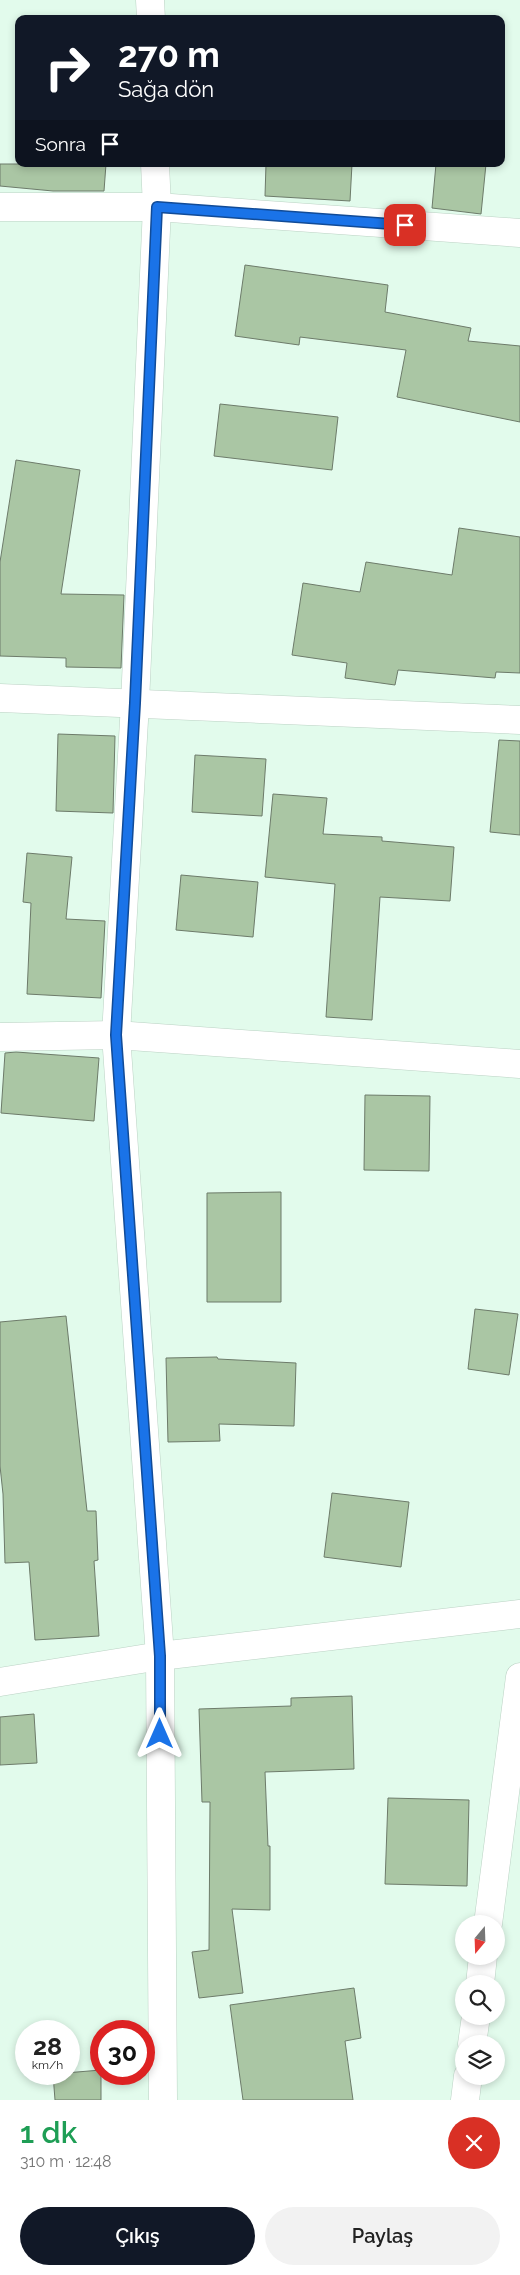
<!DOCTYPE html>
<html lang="tr">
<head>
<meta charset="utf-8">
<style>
	:root { --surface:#fff; --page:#f2f2f2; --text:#222; --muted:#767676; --accent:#111827 }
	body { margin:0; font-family:Raleway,sans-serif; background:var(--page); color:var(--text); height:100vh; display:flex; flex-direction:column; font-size:19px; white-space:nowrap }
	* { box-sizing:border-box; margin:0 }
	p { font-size:16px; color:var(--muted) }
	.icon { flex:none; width:28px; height:28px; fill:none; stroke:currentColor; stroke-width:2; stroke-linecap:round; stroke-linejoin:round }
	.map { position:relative; height:2100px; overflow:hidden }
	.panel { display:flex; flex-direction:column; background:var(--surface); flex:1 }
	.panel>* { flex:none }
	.guide { position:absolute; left:15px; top:15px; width:490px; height:152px; border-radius:10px; box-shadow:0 2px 8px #0003; background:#111827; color:#fff; overflow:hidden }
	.needle { width:32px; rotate:199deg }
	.fabs { position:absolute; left:455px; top:1915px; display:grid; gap:10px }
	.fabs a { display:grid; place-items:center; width:50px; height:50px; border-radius:50%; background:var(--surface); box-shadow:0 2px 8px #0003; font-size:25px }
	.speed { position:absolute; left:15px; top:2020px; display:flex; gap:10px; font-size:25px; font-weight:700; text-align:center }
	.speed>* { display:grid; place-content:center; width:65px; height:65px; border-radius:50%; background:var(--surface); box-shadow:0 2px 8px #0003; line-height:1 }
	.speed small { font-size:12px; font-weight:400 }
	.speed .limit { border:8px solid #d22; background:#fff; color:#111 }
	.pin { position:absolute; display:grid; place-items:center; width:42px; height:42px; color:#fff; margin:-21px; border-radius:10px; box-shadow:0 2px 8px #0006 }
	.me { position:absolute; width:55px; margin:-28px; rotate:0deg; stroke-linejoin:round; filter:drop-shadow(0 0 4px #0008) }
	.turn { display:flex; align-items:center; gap:18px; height:105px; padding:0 20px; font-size:22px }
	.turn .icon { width:65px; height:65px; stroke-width:2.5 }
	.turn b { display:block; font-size:35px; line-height:42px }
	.then { display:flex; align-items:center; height:48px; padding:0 20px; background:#0003; gap:10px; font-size:19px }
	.round { display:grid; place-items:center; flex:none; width:52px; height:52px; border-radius:26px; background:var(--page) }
	.overview { display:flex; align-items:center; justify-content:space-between; height:85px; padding:0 20px }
	h1 { font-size:30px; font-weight:600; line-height:38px; color:#1e9e55 }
	.primary-button { display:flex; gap:10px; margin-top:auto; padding:10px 20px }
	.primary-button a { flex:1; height:58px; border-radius:30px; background:var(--accent); color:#fff; font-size:20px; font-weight:600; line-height:58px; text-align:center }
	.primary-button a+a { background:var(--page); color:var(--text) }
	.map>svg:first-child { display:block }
	.building { fill:#aac6a4; stroke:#6d7b6a }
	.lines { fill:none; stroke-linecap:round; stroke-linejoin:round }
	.street-casing { stroke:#bbd2c4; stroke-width:29 }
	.street { stroke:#fff; stroke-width:28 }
	.route-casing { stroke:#114b97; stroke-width:12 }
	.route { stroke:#1a73e8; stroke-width:9 }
</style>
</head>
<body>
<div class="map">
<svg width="520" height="2100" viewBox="0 0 520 2100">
	<rect width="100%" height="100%" fill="#e2fbec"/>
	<!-- building -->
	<g class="building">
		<path d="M0,164H106L104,191H53L0,186Z"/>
		<path d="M266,164H352L350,201L265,196Z"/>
		<path d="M436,164H486L481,214L432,208Z"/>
		<path d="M245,265L388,285L385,312L471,328L468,341L520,346V422L397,397L406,350L300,337L299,345L235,336Z"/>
		<path d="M220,404L338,417L332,470L214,456Z"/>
		<path d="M16,460L80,470L61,594L124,595L121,668L66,667V658L0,656V562Z"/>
		<path d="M459,528L520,537V673L496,672L495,678L398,670L395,685L345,678L347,663L292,655L303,583L360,592L366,562L452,575Z"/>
		<path d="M58,734L115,736L113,813L56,811Z"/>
		<path d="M499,740L520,741V835L490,832Z"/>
		<path d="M195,755L266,759L262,816L192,812Z"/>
		<path d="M273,794L327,798L323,834L382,837V841L454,847L450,901L380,897L372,1020L326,1017L335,884L265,877Z"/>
		<path d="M27,853L72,857L66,919L105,921L101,998L27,994L31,903L23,902Z"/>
		<path d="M181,875L258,882L253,937L176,930Z"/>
		<path d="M16,1052L99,1058L94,1121L1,1113L5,1053Z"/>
		<path d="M365,1095L430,1096L429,1171L364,1170Z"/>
		<path d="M281,1192V1302H207V1193Z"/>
		<path d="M475,1309L518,1314L509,1375L468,1369Z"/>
		<path d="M66,1316L87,1511H96L98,1560L94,1561L99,1636L35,1640L29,1562L5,1563L3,1494L0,1466V1322Z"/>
		<path d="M217,1357L218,1359L296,1363L294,1426L219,1424L220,1441L168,1442L166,1358Z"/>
		<path d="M332,1493L409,1502L401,1567L324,1557Z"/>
		<path d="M352,1696L354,1769L265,1772L268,1846H270V1910L232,1909L243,1993L199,1998L192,1952L209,1950L210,1802H202L199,1709L291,1706V1698Z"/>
		<path d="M34,1714L37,1763L0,1765V1717Z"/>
		<path d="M388,1798L469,1800L467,1886L385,1884Z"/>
		<path d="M354,1988L361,2038L345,2041L353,2100H243L230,2005Z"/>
		<path d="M101,2070V2100H55L53,2074Z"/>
	</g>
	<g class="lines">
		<!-- street casing -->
		<g class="street-casing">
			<g id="street">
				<path d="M150,0L151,19"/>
				<path d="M155,164L157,207L135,703L116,1035L160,1656L163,2100"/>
				<path d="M0,207H157L520,233"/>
				<path d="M0,698L520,720"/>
				<path d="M0,1037L116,1035L520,1064"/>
				<path d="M0,1682L160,1656L520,1614"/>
				<path d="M488,1924L520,1677"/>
				<path d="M480,1984L483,1956"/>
				<path d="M472,2044L476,2016"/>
				<path d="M465,2100L468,2076"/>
			</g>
		</g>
		<!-- street -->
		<use href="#street" class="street"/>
	</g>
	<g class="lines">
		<!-- route casing -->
		<g class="route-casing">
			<path id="route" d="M160,1734V1656L116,1035L135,703L157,207L405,225"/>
		</g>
		<!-- route -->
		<use href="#route" class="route"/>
	</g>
</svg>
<div class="fabs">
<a><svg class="needle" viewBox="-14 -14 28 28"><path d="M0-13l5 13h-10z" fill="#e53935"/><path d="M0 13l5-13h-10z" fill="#767676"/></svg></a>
<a><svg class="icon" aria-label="search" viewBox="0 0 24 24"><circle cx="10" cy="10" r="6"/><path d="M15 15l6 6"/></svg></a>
<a><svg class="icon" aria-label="layers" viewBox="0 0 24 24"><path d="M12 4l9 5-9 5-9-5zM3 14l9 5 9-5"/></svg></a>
</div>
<div class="speed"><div>28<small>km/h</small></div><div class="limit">30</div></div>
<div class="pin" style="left:405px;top:225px;background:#d93025"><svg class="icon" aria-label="arrive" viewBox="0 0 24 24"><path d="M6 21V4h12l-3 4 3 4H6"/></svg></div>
<svg class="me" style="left:160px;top:1734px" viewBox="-20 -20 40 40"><path d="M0-17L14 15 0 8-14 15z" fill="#1a73e8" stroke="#fff" stroke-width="4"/></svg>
<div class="guide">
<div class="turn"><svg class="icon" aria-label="right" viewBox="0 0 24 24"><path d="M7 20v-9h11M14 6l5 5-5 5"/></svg><div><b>270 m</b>Sağa dön</div></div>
<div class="then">Sonra<svg class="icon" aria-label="arrive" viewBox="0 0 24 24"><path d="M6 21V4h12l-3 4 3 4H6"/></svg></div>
</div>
</div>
<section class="panel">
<div class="overview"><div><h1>1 dk</h1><p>310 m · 12:48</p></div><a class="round" style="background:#d93025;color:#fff"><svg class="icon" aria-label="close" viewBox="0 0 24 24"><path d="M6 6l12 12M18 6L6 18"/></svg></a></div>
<div class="primary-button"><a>Çıkış</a><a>Paylaş</a></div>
</section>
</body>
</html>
